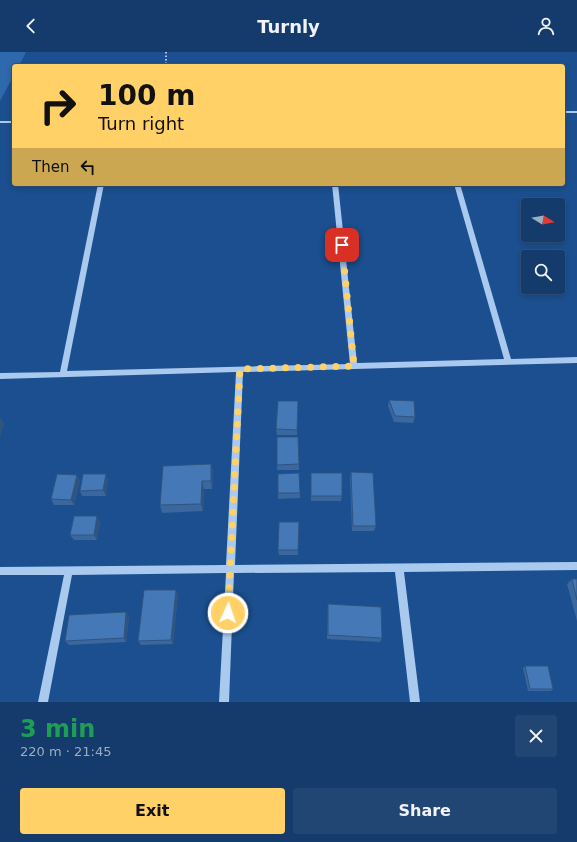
<!DOCTYPE html>
<html lang="en">
<head>
<meta charset="utf-8">
<style>
	:root { --surface:#143b6b; --page:#214673; --text:#f1f3f6; --muted:#9dadc1; --line:#33557e; --accent:#ffd166 }
	body { margin:0; font-family:"DejaVu Sans",sans-serif; background:var(--page); color:var(--text); height:100vh; display:flex; flex-direction:column; font-size:15px; white-space:nowrap }
	* { box-sizing:border-box; margin:0 }
	p { font-size:13px; color:var(--muted) }
	.icon { flex:none; width:22px; height:22px; fill:none; stroke:currentColor; stroke-width:2; stroke-linecap:round; stroke-linejoin:round }
	.map { position:relative; height:650px; overflow:hidden }
	.sheet { display:flex; flex-direction:column; background:var(--surface); flex:1 }
	.sheet>* { flex:none }
	.hud { position:absolute; left:12px; top:12px; width:553px; height:122px; border-radius:4px; box-shadow:0 2px 6px #0003,0 0 0 1px var(--line); background:#ffd166; color:#111; overflow:hidden }
	.needle { width:26px; rotate:101deg }
	.buttons { position:absolute; left:521px; top:146px; display:grid; gap:8px }
	.buttons a { display:grid; place-items:center; width:44px; height:44px; border-radius:4px; background:var(--surface); box-shadow:0 2px 6px #0003,0 0 0 1px var(--line); font-size:20px }
	.pin { position:absolute; display:grid; place-items:center; width:34px; height:34px; color:#fff; margin:-17px; border-radius:8px; box-shadow:0 2px 6px #0006 }
	.me { position:absolute; width:44px; margin:-22px; rotate:3deg; stroke-linejoin:round; filter:drop-shadow(0 0 3px #0008) }
	.turn { display:flex; align-items:center; gap:14px; height:84px; padding:0 20px; font-size:18px }
	.turn .icon { width:52px; height:52px; stroke-width:2.5 }
	.turn b { display:block; font-size:28px; line-height:34px }
	.then { display:flex; align-items:center; height:38px; padding:0 20px; background:#0003; gap:8px; font-size:15px }
	.round { display:grid; place-items:center; flex:none; width:42px; height:42px; border-radius:4px; background:var(--page) }
	.headline { display:flex; align-items:center; justify-content:space-between; height:68px; padding:0 20px }
	h1 { font-size:24px; font-weight:800; line-height:30px; color:#1e9e55 }
	.cta { display:flex; gap:8px; margin-top:auto; padding:8px 20px }
	.cta a { flex:1; height:46px; border-radius:4px; background:var(--accent); color:#111; font-size:16px; font-weight:800; line-height:46px; text-align:center }
	.cta a+a { background:var(--page); color:var(--text) }
	header { display:flex; justify-content:space-between; align-items:center; height:52px; padding:0 20px; background:var(--surface); font-size:18px; font-weight:800 }
	.map>svg:first-child { display:block }
	.green { fill:#2e69ad }
	.lines { fill:none; stroke-linecap:round; stroke-linejoin:round }
	.path { stroke:#a9c9ee; stroke-width:2; stroke-dasharray:1.5 2; stroke-linecap:butt }
	.minor { fill:#a9c9ee; fill-rule:evenodd }
	.wall { fill:#3a679d }
	.shaded-wall { fill:#305480 }
	.building { fill:#4478b7; stroke:#305480 }
	.route { stroke:#ffd166; stroke-width:7; stroke-dasharray:0 12.6 }
</style>
</head>
<body>
<header><svg class="icon" aria-label="back" viewBox="0 0 24 24"><path d="M15 5l-7 7 7 7"/></svg>Turnly<svg class="icon" aria-label="person" viewBox="0 0 24 24"><circle cx="12" cy="8" r="4"/><path d="M4 21q1-7 8-7t8 7"/></svg></header>
<div class="map">
<svg width="577" height="650" viewBox="0 0 577 650">
	<rect width="100%" height="100%" fill="#1b4f8f"/>
	<!-- green -->
	<path class="green" d="M0,0H26L19,14H14V23L0,49Z"/>
	<g class="lines">
		<!-- path -->
		<path class="path" d="M166,0V14"/>
		<!-- minor -->
		<g class="minor">
			<rect x="563" y="59" width="14" height="2"/>
			<rect x="0" y="69" width="14" height="2"/>
			<path d="M98,132H104L67,319L350,312L332,132H338L357,311L504,307L454,132H460L511,307L577,305V311L243,320L235,513L577,510V518L404,520L420,650H410L395,520L234,521L229,650H219L226,521L72,523L48,650H38L64,523H0V515L226,513L236,320L0,327V321L60,320Z"/>
		</g>
	</g>
	<!-- wall -->
	<g class="wall">
		<path d="M389,348L415,365L413,371L394,370L388,354Z"/>
		<path d="M298,349L297,383H277L276,377Z"/>
		<path d="M277,385L299,412V418H277Z"/>
		<path d="M211,412L213,420L212,437H204L203,459L162,461L160,453Z"/>
		<path d="M351,420L376,474L374,479H352L350,426Z"/>
		<path d="M311,421L342,444L341,449H311Z"/>
		<path d="M278,422L300,441V446L278,447Z"/>
		<path d="M108,427L106,444H82L80,439Z"/>
		<path d="M80,428L74,453H54L51,447Z"/>
		<path d="M100,469L97,488H74L70,483Z"/>
		<path d="M299,470L298,503H279L278,498Z"/>
		<path d="M572,527H577V569L567,532Z"/>
		<path d="M178,542L173,592L141,593L138,589Z"/>
		<path d="M328,552L382,586L380,590L327,587Z"/>
		<path d="M126,560L129,564L126,590L69,593L65,589Z"/>
		<path d="M525,614L553,637L551,639H528L523,616Z"/>
	</g>
	<!-- shaded-wall -->
	<g class="shaded-wall">
		<path d="M0,365L4,372L0,386Z"/>
		<path d="M211,412L213,420L212,437L211,429Z"/>
		<path d="M106,422L108,427L106,444L103,438Z"/>
		<path d="M77,423L80,428L74,453L71,448Z"/>
		<path d="M202,429L204,437L203,459L201,452Z"/>
		<path d="M97,464L100,469L97,488L94,483Z"/>
		<path d="M176,538L178,542L173,592L171,588Z"/>
		<path d="M126,560L129,564L126,590L124,586Z"/>
	</g>
	<!-- building -->
	<g class="building">
		<path d="M389,348L414,349L415,365L395,364Z"/>
		<path d="M278,349H298L297,378L276,377Z"/>
		<path d="M277,385H298L299,412L277,413Z"/>
		<path d="M211,412V429H202L201,452L160,453L163,414Z"/>
		<path d="M351,420L373,421L376,474H353Z"/>
		<path d="M299,421L300,441H278V422Z"/>
		<rect x="311" y="421" width="31" height="23"/>
		<path d="M57,422L77,423L71,448L51,447Z"/>
		<path d="M83,422H106L103,438L80,439Z"/>
		<path d="M74,464H97L94,483H70Z"/>
		<path d="M279,470H299L298,498H278Z"/>
		<path d="M572,527H577V548Z"/>
		<path d="M144,538H176L171,588L138,589Z"/>
		<path d="M328,552L381,555L382,586L328,583Z"/>
		<path d="M126,560L124,586L65,589L69,563Z"/>
		<path d="M525,614H548L553,637H530Z"/>
	</g>
	<g class="lines">
		<!-- route -->
		<path class="route" d="M228,561L240,317L354,314L342,193"/>
	</g>
</svg>
<div class="buttons">
<a><svg class="needle" viewBox="-14 -14 28 28"><path d="M0-13l5 13h-10z" fill="#e53935"/><path d="M0 13l5-13h-10z" fill="#9dadc1"/></svg></a>
<a><svg class="icon" aria-label="search" viewBox="0 0 24 24"><circle cx="10" cy="10" r="6"/><path d="M15 15l6 6"/></svg></a>
</div>
<div class="pin" style="left:342px;top:193px;background:#d93025"><svg class="icon" aria-label="arrive" viewBox="0 0 24 24"><path d="M6 21V4h12l-3 4 3 4H6"/></svg></div>
<svg class="me" style="left:228px;top:561px" viewBox="-20 -20 40 40"><circle r="17" fill="#ffd166" stroke="#fff" stroke-width="3"/><path d="M0-11L8 9 0 5-8 9z" fill="#fff"/></svg>
<div class="hud">
<div class="turn"><svg class="icon" aria-label="right" viewBox="0 0 24 24"><path d="M7 20v-9h11M14 6l5 5-5 5"/></svg><div><b>100 m</b>Turn right</div></div>
<div class="then">Then<svg class="icon" aria-label="left" viewBox="0 0 24 24"><path d="M17 20v-9H6M10 6l-5 5 5 5"/></svg></div>
</div>
</div>
<section class="sheet">
<div class="headline"><div><h1>3 min</h1><p>220 m · 21:45</p></div><a class="round"><svg class="icon" aria-label="close" viewBox="0 0 24 24"><path d="M6 6l12 12M18 6L6 18"/></svg></a></div>
<div class="cta"><a>Exit</a><a>Share</a></div>
</section>
</body>
</html>
